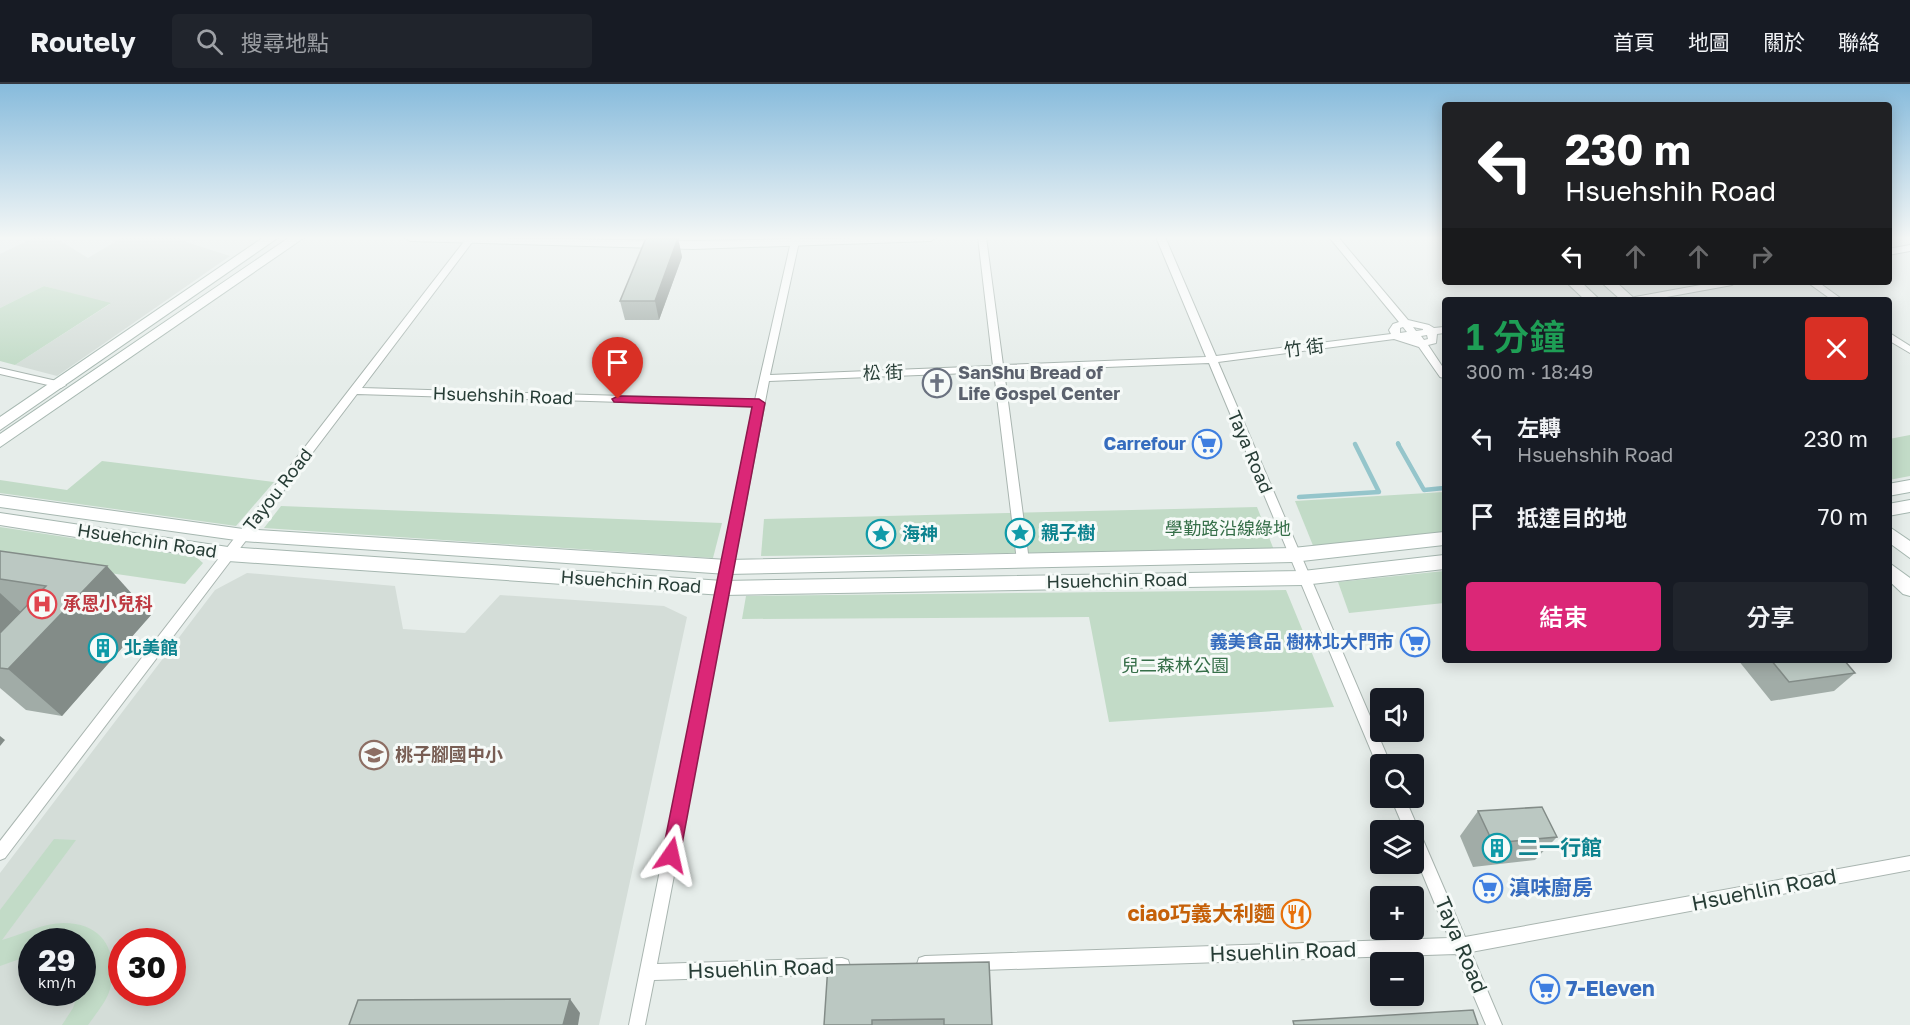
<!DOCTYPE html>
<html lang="zh-TW">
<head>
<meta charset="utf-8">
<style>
	:root { --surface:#171b24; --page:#20242c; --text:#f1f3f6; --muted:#9ea1a6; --line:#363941; --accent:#db2777 }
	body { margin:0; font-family:"Golos Text","Noto Sans TC",sans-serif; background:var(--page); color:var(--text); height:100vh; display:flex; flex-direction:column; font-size:22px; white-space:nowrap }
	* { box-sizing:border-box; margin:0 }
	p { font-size:20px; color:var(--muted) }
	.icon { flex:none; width:33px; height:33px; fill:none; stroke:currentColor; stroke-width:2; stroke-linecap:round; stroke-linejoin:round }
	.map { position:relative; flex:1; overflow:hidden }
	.details { position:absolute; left:1442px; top:213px; width:450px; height:366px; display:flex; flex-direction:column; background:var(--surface); border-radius:6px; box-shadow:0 3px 15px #0003 }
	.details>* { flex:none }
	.banner { position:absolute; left:1442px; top:18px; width:450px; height:183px; border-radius:6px; box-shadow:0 3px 15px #0003; background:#202124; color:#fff; overflow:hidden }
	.buttons { position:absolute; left:1370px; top:604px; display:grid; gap:12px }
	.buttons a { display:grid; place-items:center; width:54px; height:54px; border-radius:6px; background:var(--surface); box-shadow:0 3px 15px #0003; font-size:30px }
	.speed { position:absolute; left:18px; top:844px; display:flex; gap:12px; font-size:30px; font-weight:700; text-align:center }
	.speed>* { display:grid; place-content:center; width:78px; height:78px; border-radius:50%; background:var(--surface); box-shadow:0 3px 15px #0003; line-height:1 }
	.speed small { font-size:15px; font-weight:400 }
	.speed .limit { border:9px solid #d22; background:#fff; color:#111 }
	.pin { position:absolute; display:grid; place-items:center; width:51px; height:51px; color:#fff; margin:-62px -26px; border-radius:50% 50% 50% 0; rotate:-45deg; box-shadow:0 0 6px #0007 }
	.pin .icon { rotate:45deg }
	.me { position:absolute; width:66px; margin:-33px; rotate:11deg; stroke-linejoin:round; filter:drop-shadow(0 0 4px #0008) }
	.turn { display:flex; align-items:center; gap:21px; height:126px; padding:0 24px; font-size:27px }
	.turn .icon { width:78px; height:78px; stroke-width:2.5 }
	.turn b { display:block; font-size:42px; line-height:51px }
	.lanes { display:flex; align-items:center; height:57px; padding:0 24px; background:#0003; justify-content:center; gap:30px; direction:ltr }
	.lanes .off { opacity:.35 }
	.round { display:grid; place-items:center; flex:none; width:63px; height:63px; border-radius:6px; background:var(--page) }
	.overview { display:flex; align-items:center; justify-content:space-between; height:102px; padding:0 24px }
	h1 { font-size:36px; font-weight:600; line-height:45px; color:#1e9e55 }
	.button { display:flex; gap:12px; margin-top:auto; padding:12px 24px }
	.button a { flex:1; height:69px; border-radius:6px; background:var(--accent); color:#fff; font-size:24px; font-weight:600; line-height:69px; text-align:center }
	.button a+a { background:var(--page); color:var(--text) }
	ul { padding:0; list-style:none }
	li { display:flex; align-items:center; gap:18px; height:78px; padding:0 24px }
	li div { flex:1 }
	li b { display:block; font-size:22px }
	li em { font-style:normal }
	header { display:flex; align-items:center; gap:36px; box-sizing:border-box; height:84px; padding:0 30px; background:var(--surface); border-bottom:2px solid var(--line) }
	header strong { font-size:28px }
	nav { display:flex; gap:33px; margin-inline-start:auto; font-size:21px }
	.search { width:420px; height:54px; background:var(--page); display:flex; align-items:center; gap:15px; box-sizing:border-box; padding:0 21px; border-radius:6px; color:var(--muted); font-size:22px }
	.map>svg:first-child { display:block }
	.built { fill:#d4ddd8; fill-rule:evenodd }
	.green { fill:#c2dbc7 }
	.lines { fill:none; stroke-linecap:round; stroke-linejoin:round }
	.stream-far1 { stroke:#95c5cb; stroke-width:4 }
	.stream { stroke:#95c5cb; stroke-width:4.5 }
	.street-casing { stroke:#a9b5b0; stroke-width:2 }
	.secondary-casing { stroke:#a6b7b0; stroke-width:2 }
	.street { fill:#fff; fill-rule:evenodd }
	.secondary { fill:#fff; fill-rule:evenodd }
	.wall { fill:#a1aca7 }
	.shaded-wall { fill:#838c88 }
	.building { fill:#bbc8c2; stroke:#838c88; stroke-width:1.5 }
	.route { fill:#db2777; stroke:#8e194d; stroke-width:1.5 }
	.labels { text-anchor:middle; stroke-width:6; stroke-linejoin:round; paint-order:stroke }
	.street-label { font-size:18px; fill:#273d36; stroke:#f6faf8 }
	.worship-label { font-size:18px; font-weight:bold; fill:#5b616d; stroke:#f6faf8; text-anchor:start }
	.shop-label { font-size:18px; font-weight:bold; fill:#366cbe; stroke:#f6faf8; text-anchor:end }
	.park-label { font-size:18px; fill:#366f49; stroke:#f6faf8 }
	.culture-label { font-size:18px; font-weight:bold; fill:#0d838f; stroke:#f6faf8; text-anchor:start }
	.health-label { font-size:18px; font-weight:bold; fill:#be3a42; stroke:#f6faf8; text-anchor:start }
	.education-label { font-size:18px; font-weight:bold; fill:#785e54; stroke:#f6faf8; text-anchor:start }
	.near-culture-label { font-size:21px; font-weight:bold; fill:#0d838f; stroke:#f6faf8; text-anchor:start }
	.near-shop-label { font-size:21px; font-weight:bold; fill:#366cbe; stroke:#f6faf8; text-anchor:start }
	.near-street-label { font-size:21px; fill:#273d36; stroke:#f6faf8 }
	.near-food-label { font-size:21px; font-weight:bold; fill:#c56008; stroke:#f6faf8; text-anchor:end }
</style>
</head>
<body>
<header>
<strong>Routely</strong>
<div class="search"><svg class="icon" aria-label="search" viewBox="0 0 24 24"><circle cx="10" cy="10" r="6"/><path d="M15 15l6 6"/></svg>搜尋地點</div>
<nav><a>首頁</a><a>地圖</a><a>關於</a><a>聯絡</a></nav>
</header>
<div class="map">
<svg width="1910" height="941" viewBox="0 0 1910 941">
	<rect width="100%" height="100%" fill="#e6edea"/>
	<!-- built -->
	<g class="built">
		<path d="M35,153H54L88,174L123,153H183L180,156L230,172L57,292L15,281L110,220L44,202L0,224V170Z"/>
		<path d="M247,489L395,502L403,545L465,549L500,511L664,522L687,533L599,941H0V789L215,506ZM32,858H82V909H32ZM122,858H172V909H122Z"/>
	</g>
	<!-- green -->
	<g class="green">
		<path d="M44,202L111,219L15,281L0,277V224Z"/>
		<path d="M1910,351V392L1889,396V355Z"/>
		<path d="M102,377L274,398L236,442L0,409V396L67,406Z"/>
		<path d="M1444,408V450L1314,464L1295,417Z"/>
		<path d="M281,422L722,439L713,474L264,444Z"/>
		<path d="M1257,423L1274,466L761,472L764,435Z"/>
		<path d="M0,443L196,473L203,479L185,500L0,473Z"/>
		<path d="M1444,487V519L1349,529L1338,498Z"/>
		<path d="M1286,506L1334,623L1109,638L1089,533L742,535L746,512Z"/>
		<path d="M54,755L76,756L2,856C21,851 42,839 64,839C104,839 119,869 110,905C107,917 95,931 88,941H62L73,924L78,909H82V858H32L31,871L0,882V826Z"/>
	</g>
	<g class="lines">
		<!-- stream-far1 -->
		<path class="stream-far1" d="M1398,359L1399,361"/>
		<!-- stream -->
		<g class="stream">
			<path d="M1398,360L1424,406L1444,404"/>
			<path d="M1299,413L1379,408L1355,360"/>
		</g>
		<!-- street casing -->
		<g class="street-casing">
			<g id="street">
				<path d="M792,153H800L770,291L993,282L978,153H986L1003,281L1206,273L1156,153H1165L1216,272L1391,250L1389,246L1393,240L1399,238L1329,153H1338L1408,236L1429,241L1434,244L1444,243V249L1437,250L1436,259L1428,261L1444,285V294L1440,293L1419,263L1394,255L1218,278L1391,681H1380V686L1377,681L1209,279L1004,287L1029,477L1023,482L1017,477L994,288L769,297L657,880L842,874L848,876L850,882L848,888L842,890L654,896L645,941H629L753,322L357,310L5,774L0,776V757L466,155L473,157L362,304L755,316ZM1403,243L1407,248L1400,249V244ZM1413,243L1423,245V246L1416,247ZM1427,251L1428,255L1424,256L1421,252Z"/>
				<path d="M1910,161V167L1888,171V165Z"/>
				<path d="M1717,198H1737L1732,201L1650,216H1630L1635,213Z"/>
				<path d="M1807,198H1818L1843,216H1832Z"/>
				<path d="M1888,248L1910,262V269L1888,256Z"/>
				<path d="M0,284L61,298L66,301L61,304L0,290Z"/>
				<path d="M1391,714H1405L1465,853L1910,772V786L1471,868L1502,941H1486L1456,870L925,888L919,886L917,880L919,874L925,872L1449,854L1413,767V747H1405Z"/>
			</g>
		</g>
		<!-- secondary casing -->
		<g class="secondary-casing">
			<g id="secondary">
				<path d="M264,153H279L0,346V333Z"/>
				<path d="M290,153H305L0,363V350Z"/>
				<path d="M404,153L693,157L937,153L931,157L693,165L410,157Z"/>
				<path d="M1566,198H1581L1600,216H1585Z"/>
				<path d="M1601,198H1616L1636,216H1621Z"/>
				<path d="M1910,396V408L1888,412V400Z"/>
				<path d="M0,411L243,445L727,476L1293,464L1444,448V461L1293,478L727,490L243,457L0,423Z"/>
				<path d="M1910,416V428L1888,432V420Z"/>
				<path d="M0,429L228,463L723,497L1303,487L1444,471V485L1303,501L723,511L228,477L0,441Z"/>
				<path d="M1888,442L1910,457V474L1888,458Z"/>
				<path d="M1888,478L1910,494V512L1903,510L1888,496Z"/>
			</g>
		</g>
		<!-- street -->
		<use href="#street" class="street"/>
		<!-- secondary -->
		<use href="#secondary" class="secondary"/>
	</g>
	<!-- wall -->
	<g class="wall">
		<path d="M678,154L682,173L659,236H625L620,217Z"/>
		<path d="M0,467L151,531L62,632L26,626L0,604Z"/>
		<path d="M1738,576H1844L1855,589L1834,607L1771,617Z"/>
		<path d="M1478,727L1557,753L1535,776L1473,783L1460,752Z"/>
		<path d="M828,881L992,941H824Z"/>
	</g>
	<!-- shaded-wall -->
	<g class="shaded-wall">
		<path d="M678,154L682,173L659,236L655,217Z"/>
		<path d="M107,482L151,531L62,632L8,585Z"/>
		<path d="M0,509L35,541L0,577Z"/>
		<path d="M0,652L5,656L0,662Z"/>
		<path d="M570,915L580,929L578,941H563Z"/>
	</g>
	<!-- building -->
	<g class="building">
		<path d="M646,154H678L655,217H620Z"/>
		<path d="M0,467L107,482L8,585L0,584V549L46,502L0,495Z"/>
		<path d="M1771,576H1844L1855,589L1789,598Z"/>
		<path d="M1542,723L1557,753L1493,759L1478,727Z"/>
		<path d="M989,878L992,941H944V935L872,936V941H824L828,881Z"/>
		<path d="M570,915L563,941H349L358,916Z"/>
		<path d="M1473,926L1478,941H1294L1293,937Z"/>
	</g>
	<!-- sky -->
	<linearGradient id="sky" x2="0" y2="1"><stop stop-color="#87bbdc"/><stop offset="0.54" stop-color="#f4f7f6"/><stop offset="1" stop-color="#f4f7f6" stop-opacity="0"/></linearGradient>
	<rect width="1910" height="285" fill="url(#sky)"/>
	<!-- route -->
	<path class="route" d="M618,312L759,315L765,319L680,771L677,776L671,779L665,776L662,771L752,323L614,318L612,315Z"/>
	<!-- icons -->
	<defs>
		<g id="church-ring" transform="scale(1.5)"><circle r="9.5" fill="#f6faf8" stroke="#6b7280" stroke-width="1.5"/><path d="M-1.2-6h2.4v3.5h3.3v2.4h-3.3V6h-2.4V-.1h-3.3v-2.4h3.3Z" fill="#6b7280"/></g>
		<g id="supermarket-ring" transform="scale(1.5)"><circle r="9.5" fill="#f6faf8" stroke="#3f7fe0" stroke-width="1.5"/><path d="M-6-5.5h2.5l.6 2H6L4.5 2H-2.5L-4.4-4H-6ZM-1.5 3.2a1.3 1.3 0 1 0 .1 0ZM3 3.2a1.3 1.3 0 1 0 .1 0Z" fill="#3f7fe0"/></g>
		<g id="sight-ring" transform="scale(1.5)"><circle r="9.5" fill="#f6faf8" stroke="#0f9aa8" stroke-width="1.5"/><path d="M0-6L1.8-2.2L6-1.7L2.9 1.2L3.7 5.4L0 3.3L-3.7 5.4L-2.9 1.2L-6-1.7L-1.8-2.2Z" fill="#0f9aa8"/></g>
		<g id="hospital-ring" transform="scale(1.5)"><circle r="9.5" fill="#f6faf8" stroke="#e0444e" stroke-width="1.5"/><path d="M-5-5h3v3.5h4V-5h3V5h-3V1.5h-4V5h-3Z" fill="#e0444e"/></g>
		<g id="building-ring" transform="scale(1.5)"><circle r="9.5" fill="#f6faf8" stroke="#0f9aa8" stroke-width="1.5"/><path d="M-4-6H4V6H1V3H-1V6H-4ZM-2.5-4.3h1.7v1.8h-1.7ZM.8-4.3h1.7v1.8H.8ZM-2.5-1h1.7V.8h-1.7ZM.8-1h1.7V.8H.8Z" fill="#0f9aa8"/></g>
		<g id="school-ring" transform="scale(1.5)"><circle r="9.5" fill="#f6faf8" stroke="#8d6e63" stroke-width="1.5"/><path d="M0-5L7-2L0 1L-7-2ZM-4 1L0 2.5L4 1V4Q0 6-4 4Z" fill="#8d6e63"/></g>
		<g id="restaurant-ring" transform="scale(1.5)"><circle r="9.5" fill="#f6faf8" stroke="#e8710a" stroke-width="1.5"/><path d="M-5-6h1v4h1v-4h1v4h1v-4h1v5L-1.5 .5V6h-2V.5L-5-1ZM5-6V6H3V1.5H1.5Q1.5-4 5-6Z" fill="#e8710a"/></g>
	</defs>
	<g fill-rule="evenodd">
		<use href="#church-ring" x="937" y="299"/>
		<use href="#supermarket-ring" x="1207" y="360"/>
		<use href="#sight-ring" x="1020" y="449"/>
		<use href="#sight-ring" x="881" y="450"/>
		<use href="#hospital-ring" x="42" y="520"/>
		<use href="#supermarket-ring" x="1415" y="558"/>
		<use href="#building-ring" x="103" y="564"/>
		<use href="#school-ring" x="374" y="671"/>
		<use href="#building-ring" x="1497" y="764"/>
		<use href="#supermarket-ring" x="1488" y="804"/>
		<use href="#restaurant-ring" x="1296" y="830"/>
		<use href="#supermarket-ring" x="1545" y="905"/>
	</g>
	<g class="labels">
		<!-- street labels -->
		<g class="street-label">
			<text transform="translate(1304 264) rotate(-7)" y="6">竹 街</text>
			<text transform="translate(883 289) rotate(-2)" y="6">松 街</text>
			<text transform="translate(503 312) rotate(2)" y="6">Hsuehshih Road</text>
			<text transform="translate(1250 368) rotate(67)" y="6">Taya Road</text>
			<text transform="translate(278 406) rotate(-52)" y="6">Tayou Road</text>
			<text transform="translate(147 457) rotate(9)" y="6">Hsuehchin Road</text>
			<text transform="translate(1117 497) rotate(-1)" y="6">Hsuehchin Road</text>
			<text transform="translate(631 498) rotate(4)" y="6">Hsuehchin Road</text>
		</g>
		<!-- worship labels -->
		<g class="worship-label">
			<text x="958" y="295">SanShu Bread of<tspan x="958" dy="21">Life Gospel Center</tspan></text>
		</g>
		<!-- shop labels -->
		<g class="shop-label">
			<text x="1186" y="366">Carrefour</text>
			<text x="1394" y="564">義美食品 樹林北大門市</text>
		</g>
		<!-- park labels -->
		<g class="park-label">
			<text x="1228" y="451">學勤路沿線綠地</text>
			<text x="1175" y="588">兒二森林公園</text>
		</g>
		<!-- culture labels -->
		<g class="culture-label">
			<text x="1041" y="455">親子樹</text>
			<text x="902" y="456">海神</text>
			<text x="124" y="570">北美館</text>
		</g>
		<!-- health labels -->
		<g class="health-label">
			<text x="63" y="526">承恩小兒科</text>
		</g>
		<!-- education labels -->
		<g class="education-label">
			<text x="395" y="677">桃子腳國中小</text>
		</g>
		<!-- near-culture labels -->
		<g class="near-culture-label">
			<text x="1518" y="771">二一行館</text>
		</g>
		<!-- near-shop labels -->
		<g class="near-shop-label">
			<text x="1509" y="811">滇味廚房</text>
			<text x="1566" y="912">7-Eleven</text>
		</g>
		<!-- near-street labels -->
		<g class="near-street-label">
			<text transform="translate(1764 806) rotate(-11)" y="7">Hsuehlin Road</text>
			<text transform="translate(1461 861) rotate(67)" y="7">Taya Road</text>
			<text transform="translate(1283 868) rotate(-2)" y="7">Hsuehlin Road</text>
			<text transform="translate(761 885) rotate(-2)" y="7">Hsuehlin Road</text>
		</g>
		<!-- near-food labels -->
		<g class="near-food-label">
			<text x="1275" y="837">ciao巧義大利麵</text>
		</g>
	</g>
</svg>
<div class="buttons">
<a><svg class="icon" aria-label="sound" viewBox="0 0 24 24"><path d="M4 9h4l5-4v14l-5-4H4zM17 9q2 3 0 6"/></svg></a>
<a><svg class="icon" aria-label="search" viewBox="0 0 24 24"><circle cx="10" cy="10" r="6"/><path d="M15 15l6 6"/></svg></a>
<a><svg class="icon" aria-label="layers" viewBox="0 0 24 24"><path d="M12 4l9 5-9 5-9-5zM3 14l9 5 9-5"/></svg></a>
<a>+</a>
<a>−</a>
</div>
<div class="speed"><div>29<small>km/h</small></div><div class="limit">30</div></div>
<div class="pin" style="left:618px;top:315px;background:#d93025"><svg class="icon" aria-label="arrive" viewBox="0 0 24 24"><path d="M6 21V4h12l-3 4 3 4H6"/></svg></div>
<svg class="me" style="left:671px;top:771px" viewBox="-20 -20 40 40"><path d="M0-17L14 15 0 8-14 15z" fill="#db2777" stroke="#fff" stroke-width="4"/></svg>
<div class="banner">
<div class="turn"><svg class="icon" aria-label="left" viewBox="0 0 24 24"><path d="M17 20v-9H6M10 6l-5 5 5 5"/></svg><div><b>230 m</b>Hsuehshih Road</div></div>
<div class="lanes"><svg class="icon" aria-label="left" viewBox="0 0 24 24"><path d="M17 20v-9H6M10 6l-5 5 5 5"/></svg><svg class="icon off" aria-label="ahead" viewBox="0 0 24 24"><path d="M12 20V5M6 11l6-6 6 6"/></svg><svg class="icon off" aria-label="ahead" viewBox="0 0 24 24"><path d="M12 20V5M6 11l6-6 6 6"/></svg><svg class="icon off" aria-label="right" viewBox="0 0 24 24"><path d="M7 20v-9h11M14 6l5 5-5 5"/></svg></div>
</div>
<section class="details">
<div class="overview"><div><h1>1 分鐘</h1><p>300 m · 18:49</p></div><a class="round" style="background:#d93025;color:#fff"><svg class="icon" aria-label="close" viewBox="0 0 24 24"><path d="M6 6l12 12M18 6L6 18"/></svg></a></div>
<ul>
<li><svg class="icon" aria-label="left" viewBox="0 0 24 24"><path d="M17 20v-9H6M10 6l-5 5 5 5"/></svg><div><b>左轉</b><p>Hsuehshih Road</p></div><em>230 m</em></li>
<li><svg class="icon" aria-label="arrive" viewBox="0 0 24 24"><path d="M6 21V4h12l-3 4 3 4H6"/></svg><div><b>抵達目的地</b></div><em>70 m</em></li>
</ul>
<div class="button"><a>結束</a><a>分享</a></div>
</section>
</div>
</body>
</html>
